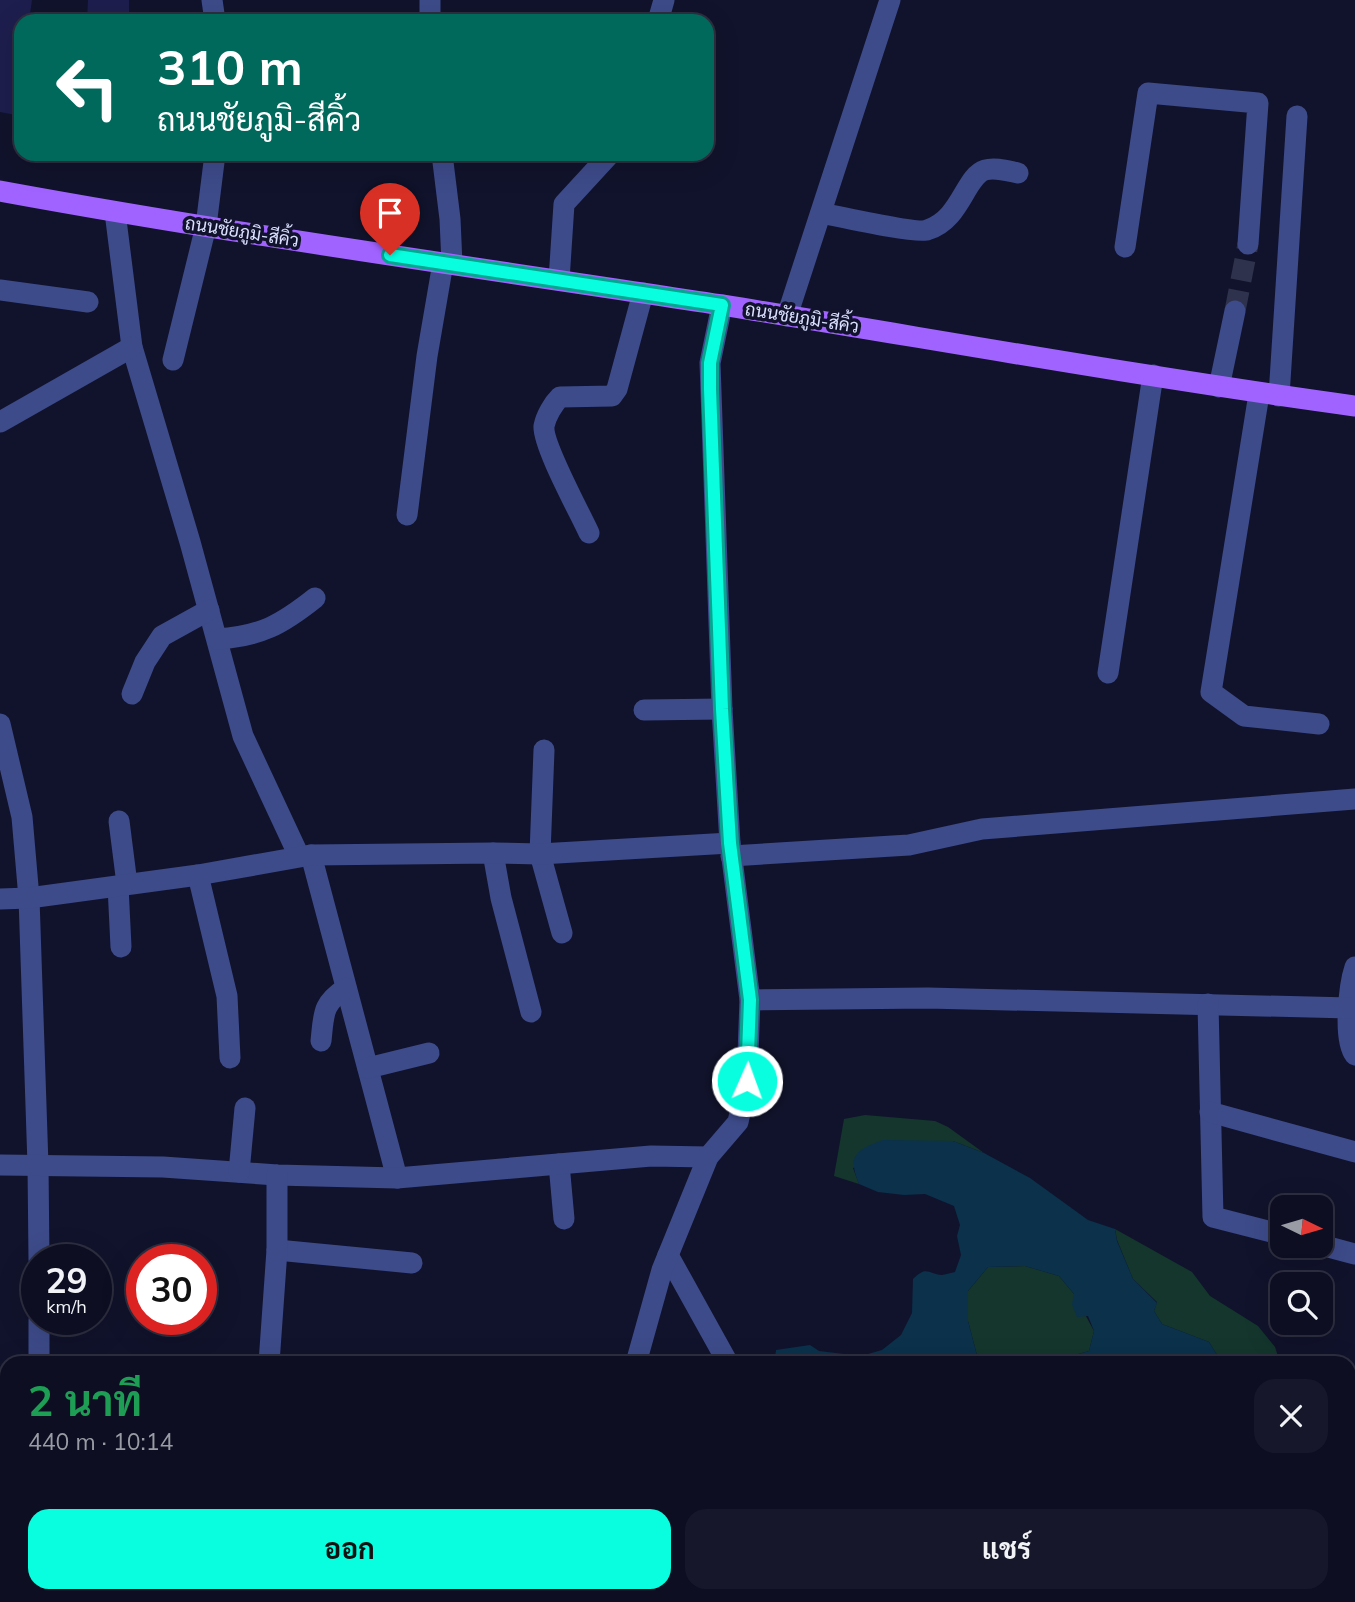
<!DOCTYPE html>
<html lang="th">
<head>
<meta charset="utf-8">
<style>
	:root { --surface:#0d0e21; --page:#16172a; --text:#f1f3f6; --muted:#9a9ca5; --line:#2d2e3f; --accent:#09fedf }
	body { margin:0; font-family:Mulish,Sarabun,sans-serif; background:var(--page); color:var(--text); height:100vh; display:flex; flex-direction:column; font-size:26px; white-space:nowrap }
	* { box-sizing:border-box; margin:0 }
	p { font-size:23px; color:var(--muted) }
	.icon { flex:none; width:38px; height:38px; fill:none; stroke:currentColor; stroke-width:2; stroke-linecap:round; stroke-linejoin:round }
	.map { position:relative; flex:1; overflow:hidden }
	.panel { position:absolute; left:0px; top:1356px; width:1356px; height:247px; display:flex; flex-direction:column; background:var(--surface); border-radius:21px 21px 0 0; box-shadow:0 7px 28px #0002,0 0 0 2px var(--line) }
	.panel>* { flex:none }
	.hud { position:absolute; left:14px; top:14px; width:700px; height:147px; border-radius:21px; box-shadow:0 7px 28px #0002,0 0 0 2px var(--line); background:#00695c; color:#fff; overflow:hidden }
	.needle { width:46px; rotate:95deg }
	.tools { position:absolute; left:1270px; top:1195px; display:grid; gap:14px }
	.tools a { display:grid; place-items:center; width:63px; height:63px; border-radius:14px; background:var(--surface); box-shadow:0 7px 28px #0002,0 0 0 2px var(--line); font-size:35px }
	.speed { position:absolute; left:21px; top:1244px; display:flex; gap:14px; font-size:35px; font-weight:700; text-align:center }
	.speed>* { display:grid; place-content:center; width:91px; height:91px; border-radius:50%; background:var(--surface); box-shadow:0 7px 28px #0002,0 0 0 2px var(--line); line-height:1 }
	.speed small { font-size:18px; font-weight:400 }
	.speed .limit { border:10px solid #d22; background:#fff; color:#111 }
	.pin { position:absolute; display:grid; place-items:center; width:60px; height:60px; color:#fff; margin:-72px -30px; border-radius:50% 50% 50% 0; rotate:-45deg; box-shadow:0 0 7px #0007 }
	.pin .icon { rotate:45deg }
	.me { position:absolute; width:77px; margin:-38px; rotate:2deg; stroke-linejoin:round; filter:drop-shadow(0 0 5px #0008) }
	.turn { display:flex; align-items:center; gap:24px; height:147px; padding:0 28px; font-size:32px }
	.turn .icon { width:91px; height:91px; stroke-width:2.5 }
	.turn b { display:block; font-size:49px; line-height:60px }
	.round { display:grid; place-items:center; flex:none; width:74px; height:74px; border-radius:21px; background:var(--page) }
	.head { display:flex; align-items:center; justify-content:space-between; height:119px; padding:0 28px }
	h1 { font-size:42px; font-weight:700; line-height:52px; color:#1e9e55 }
	.cta { display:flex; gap:14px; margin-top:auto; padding:14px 28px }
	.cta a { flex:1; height:80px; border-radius:21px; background:var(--accent); color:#111; font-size:28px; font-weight:700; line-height:80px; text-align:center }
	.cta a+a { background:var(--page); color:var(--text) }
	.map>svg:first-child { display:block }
	.green { fill:#14362d }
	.water { fill:#0b314b }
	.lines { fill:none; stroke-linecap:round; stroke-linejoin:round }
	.canal { stroke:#0b314b; stroke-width:18 }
	.building { fill:#1d1e4d }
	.minor-tunnel { stroke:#2f324c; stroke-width:21; stroke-dasharray:21 10; stroke-linecap:butt }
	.path { stroke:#31be96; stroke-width:2.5; stroke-dasharray:3.5 5; stroke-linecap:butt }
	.minor { stroke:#3d4b8a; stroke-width:21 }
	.major { stroke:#a163ff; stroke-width:21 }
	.route-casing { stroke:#06a591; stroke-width:18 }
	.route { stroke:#09fedf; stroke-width:12 }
	.labels { text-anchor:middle; stroke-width:7; stroke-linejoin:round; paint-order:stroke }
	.street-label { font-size:18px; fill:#dce0ff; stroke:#11132c }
</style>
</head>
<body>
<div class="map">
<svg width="1355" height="1602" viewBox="0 0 1355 1602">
	<rect width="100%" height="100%" fill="#11132c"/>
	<!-- green -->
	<g class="green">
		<path d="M865,1115L935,1121L948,1127L984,1153L953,1141L853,1168L859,1184L834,1176L844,1119Z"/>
		<path d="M1115,1229L1192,1272L1210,1296L1258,1326L1275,1347L1280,1363H1222L1209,1342L1162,1324L1154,1311L1157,1302L1133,1279L1117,1240Z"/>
		<path d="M1025,1266L1059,1276L1074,1294L1094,1331L1089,1351L1075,1355L1073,1363H979L968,1321V1291L988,1267Z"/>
	</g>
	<!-- water -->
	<g class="water">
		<path d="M883,1140L953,1141L984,1153L1030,1178L1088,1220L1115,1229L1117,1241L1133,1279L1157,1303L1154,1311L1162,1324L1209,1342L1222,1363H1073L1075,1355L1089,1351L1094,1331L1088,1316L1077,1317L1072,1304L1074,1294L1059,1276L1025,1266L988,1267L968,1291V1321L979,1363H782L775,1359L776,1350L810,1345L819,1351L861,1356L882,1350L901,1335L912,1313L913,1279C927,1265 928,1274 942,1275C944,1275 954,1272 955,1272L961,1255L957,1236L960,1225L954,1206L925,1194L904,1195L878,1192L859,1184C847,1155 856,1150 883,1140Z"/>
		<path d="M1355,1531V1602H1296L1294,1596H1349V1532Z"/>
		<path d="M972,1596H1031L1034,1602H949Z"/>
		<path d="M1068,1596H1259L1261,1602H1071Z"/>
	</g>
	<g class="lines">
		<!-- canal -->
		<g class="canal">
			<path d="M725,1596L733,1602"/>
			<path d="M602,1602L610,1596"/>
		</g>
	</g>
	<!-- building -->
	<g class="building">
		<path d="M0,0H32L29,21H21V116L0,112Z"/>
		<path d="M88,0H129V21H87Z"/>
	</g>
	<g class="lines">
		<!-- minor-tunnel -->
		<path class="minor-tunnel" d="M1235,311L1248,244"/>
		<!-- path -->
		<path class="path" d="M773,1596L778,1602"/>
		<!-- minor -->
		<g class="minor">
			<path d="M212,0L215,21"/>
			<path d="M430,21V0"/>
			<path d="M658,21L664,0"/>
			<path d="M442,154L450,219L452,264"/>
			<path d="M115,212L132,347L190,542L243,736L299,856"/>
			<path d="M821,213C837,216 917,234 927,230C961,220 965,176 985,170C995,167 1008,171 1018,173"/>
			<path d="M1125,247L1148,93L1258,103L1248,244"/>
			<path d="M559,280L564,204L610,154"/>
			<path d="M0,290L88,302"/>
			<path d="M787,316L890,0"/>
			<path d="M173,360L206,226L215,154"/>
			<path d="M1219,387L1235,311"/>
			<path d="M1259,394L1211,692L1244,716L1319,724"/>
			<path d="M1279,396L1297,116"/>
			<path d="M0,422L132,347"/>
			<path d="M407,515L427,356L443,263"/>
			<path d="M589,533C580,513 542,444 544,426C546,416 553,404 560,397L612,396L617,389L643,293"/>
			<path d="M217,639C261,636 281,625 315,598"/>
			<path d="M1108,673L1153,375"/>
			<path d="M132,694L145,662L162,636L209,610"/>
			<path d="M644,710L722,709"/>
			<path d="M0,724L22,817L29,898L38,1165L39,1260"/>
			<path d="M544,750L540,854L562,933"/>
			<path d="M119,821L127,884"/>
			<path d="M493,853L501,898L531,1012"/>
			<path d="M311,855L397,1178"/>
			<path d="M731,856L909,845L982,829L1355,799"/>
			<path d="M198,875L227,996L230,1058"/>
			<path d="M118,886L121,947"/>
			<path d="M0,899L29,898L198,875L311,855L493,853L540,854L730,843"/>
			<path d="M1355,967C1349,985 1343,1040 1355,1055"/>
			<path d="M750,1000L928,998L1350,1008"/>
			<path d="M1208,1004L1213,1217L1283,1235"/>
			<path d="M321,1041C324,1013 322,1004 346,988"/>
			<path d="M368,1068L429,1053"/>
			<path d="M1210,1112L1355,1152"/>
			<path d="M559,1164L564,1219"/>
			<path d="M0,1165L163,1167L277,1175L397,1178L651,1156L708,1157L738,1122L747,1081L750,1000L730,843L722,709L710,363L722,305"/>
			<path d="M239,1172L245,1108"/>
			<path d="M1321,1245L1355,1254"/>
			<path d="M277,1250L412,1263"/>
			<path d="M668,1255L728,1363"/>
			<path d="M39,1320V1363"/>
			<path d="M269,1363L277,1250V1175"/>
			<path d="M636,1363L662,1270L708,1157"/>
			<path d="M1349,1518H1355"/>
			<path d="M43,1596V1602"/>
			<path d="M258,1596V1602"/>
			<path d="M514,1596L553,1600L555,1596"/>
			<path d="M842,1596L846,1602"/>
			<path d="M1048,1596L1051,1602"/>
			<path d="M1274,1596L1276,1602"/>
			<path d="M353,1602V1596"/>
			<path d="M895,1602L918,1596"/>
		</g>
		<!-- major -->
		<path class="major" d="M0,191C239,235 481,268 722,305C933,339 1143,377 1355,406"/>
	</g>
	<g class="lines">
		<!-- route casing -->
		<g class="route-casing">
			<path id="route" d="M390,255L722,305L710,363V389L722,709L730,843L750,1000L747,1081"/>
		</g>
		<!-- route -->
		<use href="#route" class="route"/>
	</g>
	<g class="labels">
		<!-- street labels -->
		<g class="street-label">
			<text transform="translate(242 232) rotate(9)" y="6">ถนนชัยภูมิ-สีคิ้ว</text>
			<text transform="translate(802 318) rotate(9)" y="6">ถนนชัยภูมิ-สีคิ้ว</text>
		</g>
	</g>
</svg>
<div class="tools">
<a><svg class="needle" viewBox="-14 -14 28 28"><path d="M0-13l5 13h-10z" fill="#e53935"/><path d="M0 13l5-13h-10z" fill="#9a9ca5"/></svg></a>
<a><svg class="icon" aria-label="search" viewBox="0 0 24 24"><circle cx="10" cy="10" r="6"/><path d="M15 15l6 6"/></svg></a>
</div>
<div class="speed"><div>29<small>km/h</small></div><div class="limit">30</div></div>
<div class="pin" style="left:390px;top:255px;background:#d93025"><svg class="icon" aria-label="arrive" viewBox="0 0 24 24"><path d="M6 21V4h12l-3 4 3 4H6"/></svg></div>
<svg class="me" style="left:747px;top:1081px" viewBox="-20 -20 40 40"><circle r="17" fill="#09fedf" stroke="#fff" stroke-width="3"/><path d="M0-11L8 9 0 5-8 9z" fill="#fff"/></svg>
<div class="hud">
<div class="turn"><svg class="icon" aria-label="left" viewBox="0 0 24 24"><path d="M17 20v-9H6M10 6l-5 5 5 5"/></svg><div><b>310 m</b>ถนนชัยภูมิ-สีคิ้ว</div></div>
</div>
<section class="panel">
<div class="head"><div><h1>2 นาที</h1><p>440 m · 10:14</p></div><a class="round"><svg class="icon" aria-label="close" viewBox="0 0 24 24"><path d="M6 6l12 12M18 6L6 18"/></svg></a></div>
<div class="cta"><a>ออก</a><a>แชร์</a></div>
</section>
</div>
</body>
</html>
